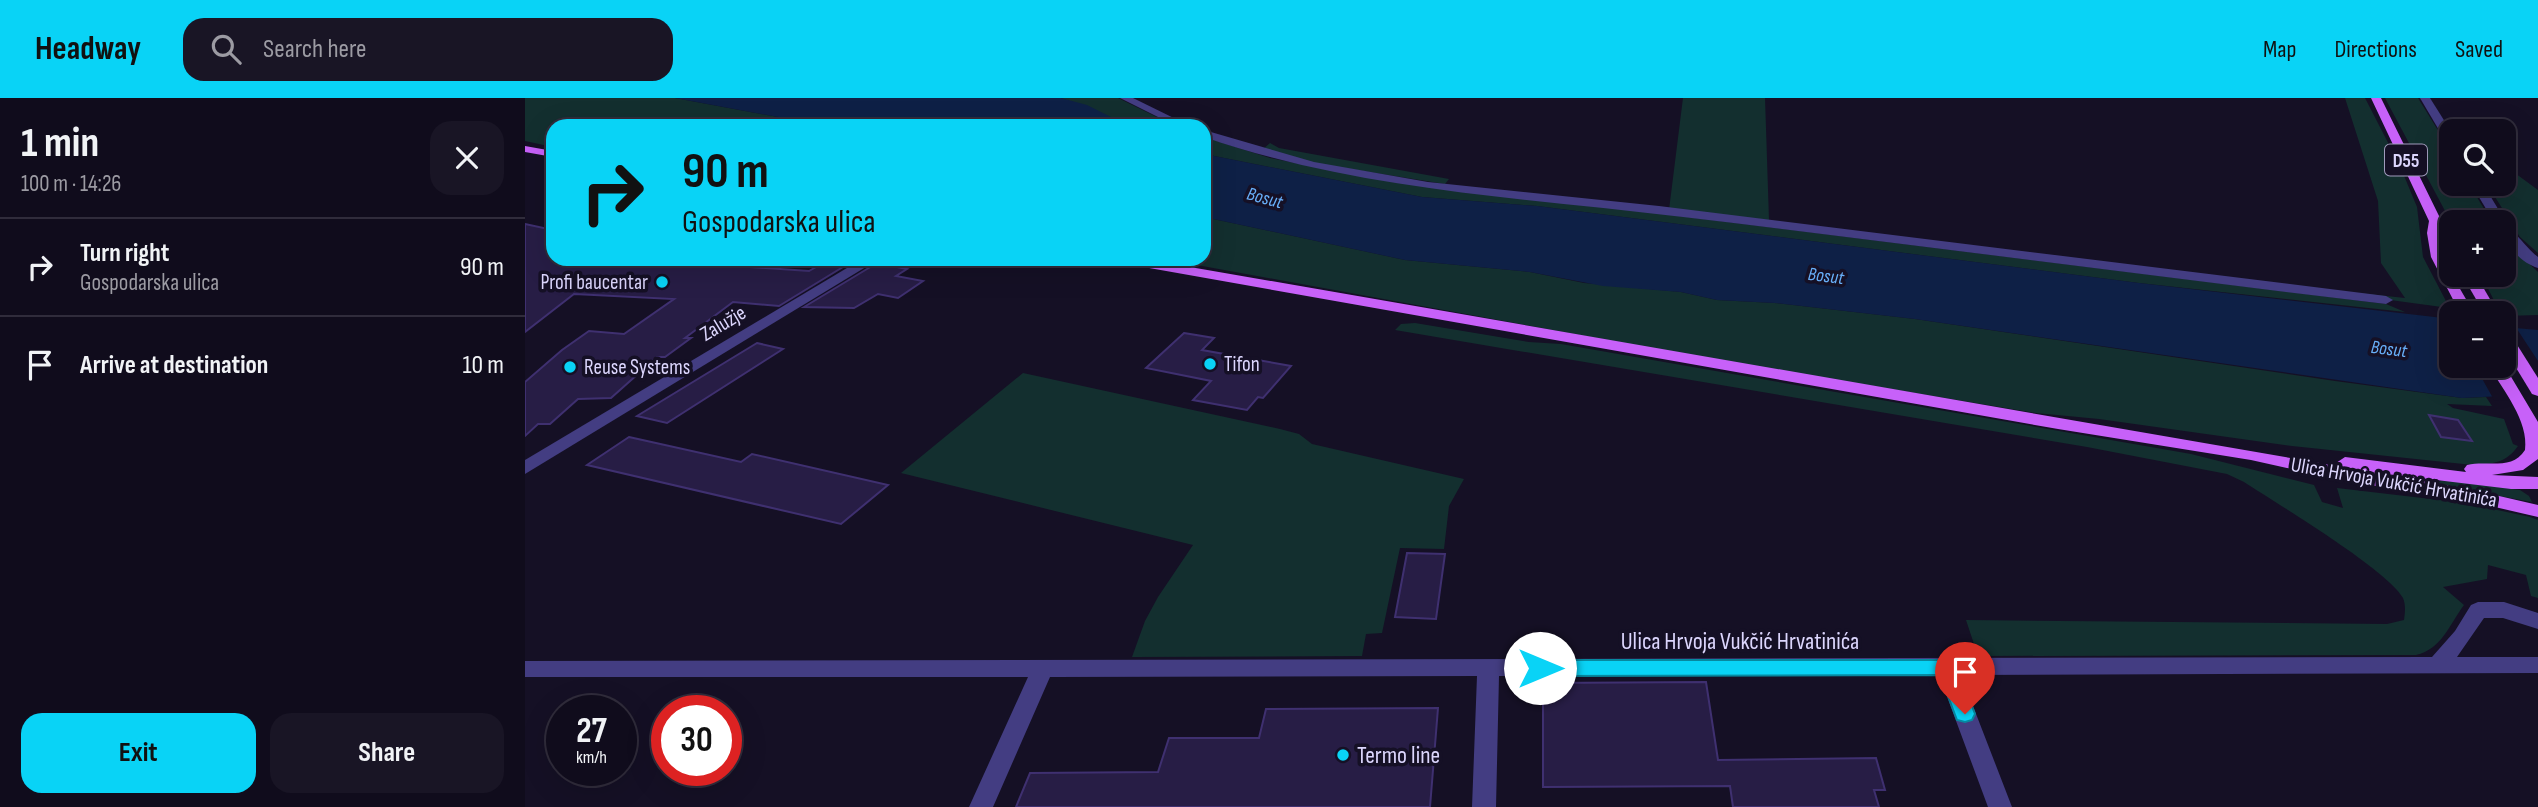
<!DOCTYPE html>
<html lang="en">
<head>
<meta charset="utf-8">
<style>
	:root { --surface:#100c1c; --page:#191525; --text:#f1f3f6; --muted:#9c9ba3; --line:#302c3b; --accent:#09d3f6 }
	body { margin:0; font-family:"Sofia Sans Condensed",sans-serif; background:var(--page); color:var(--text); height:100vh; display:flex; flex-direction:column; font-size:26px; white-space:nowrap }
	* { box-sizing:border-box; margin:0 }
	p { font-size:23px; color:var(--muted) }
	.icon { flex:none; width:38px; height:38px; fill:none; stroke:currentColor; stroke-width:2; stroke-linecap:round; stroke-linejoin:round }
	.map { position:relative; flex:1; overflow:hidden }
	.sheet { display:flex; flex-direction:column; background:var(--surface); width:525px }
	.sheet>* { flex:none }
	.hud { position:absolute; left:21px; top:21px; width:665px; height:147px; border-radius:21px; box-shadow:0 7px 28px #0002,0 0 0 2px var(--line); background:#09d3f6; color:#111; overflow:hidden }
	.controls { position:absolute; left:1914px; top:21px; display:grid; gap:14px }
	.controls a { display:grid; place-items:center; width:77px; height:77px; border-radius:14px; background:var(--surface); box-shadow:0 7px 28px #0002,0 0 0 2px var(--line); font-size:35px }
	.speed { position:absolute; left:21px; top:597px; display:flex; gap:14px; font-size:35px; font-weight:700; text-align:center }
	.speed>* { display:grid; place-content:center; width:91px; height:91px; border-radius:50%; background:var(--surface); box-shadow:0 7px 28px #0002,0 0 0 2px var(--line); line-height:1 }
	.speed small { font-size:18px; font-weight:400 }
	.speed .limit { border:10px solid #d22; background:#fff; color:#111 }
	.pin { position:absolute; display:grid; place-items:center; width:60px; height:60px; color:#fff; margin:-72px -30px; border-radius:50% 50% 50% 0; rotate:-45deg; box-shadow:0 0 7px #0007 }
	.pin .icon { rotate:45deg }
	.me { position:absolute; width:77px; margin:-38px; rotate:90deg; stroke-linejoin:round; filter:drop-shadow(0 0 5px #0008) }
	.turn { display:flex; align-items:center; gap:24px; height:147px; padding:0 21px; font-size:32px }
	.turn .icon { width:91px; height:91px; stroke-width:2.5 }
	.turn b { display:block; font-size:49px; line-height:60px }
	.round { display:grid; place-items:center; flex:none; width:74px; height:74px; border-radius:21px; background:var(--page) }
	.summary { display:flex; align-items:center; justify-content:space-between; height:119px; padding:0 21px }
	h1 { font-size:42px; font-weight:700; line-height:52px }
	.primary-button { display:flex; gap:14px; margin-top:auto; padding:14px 21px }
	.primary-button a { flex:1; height:80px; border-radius:21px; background:var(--accent); color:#111; font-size:28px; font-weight:700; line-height:80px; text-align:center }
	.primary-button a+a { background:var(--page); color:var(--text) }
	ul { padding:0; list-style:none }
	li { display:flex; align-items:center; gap:21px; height:98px; padding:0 21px; border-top:2px solid var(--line) }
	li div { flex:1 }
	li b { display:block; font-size:26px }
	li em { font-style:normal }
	header { display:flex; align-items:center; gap:42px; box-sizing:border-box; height:98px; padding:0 35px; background:var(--accent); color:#111 }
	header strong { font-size:33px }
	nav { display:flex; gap:38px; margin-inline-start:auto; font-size:24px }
	.search { width:490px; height:63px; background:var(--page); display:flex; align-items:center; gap:18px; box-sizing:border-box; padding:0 24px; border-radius:21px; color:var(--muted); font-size:26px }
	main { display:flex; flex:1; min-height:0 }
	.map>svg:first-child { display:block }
	.green { fill:#132f2f }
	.water { fill:#0e2046 }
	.pier { fill:#151025 }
	.building { fill:#271d45; stroke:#3f3070; stroke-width:2 }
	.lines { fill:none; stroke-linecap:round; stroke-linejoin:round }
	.minor { fill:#433d82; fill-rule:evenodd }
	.major { fill:#c761f9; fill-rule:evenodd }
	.route { fill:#09d3f6; stroke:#0689a0; stroke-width:2 }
	.poi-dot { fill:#09d3f6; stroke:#151025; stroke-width:2.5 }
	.labels { text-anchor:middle; stroke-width:7; stroke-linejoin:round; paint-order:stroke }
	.shield { fill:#151025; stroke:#a09bbc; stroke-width:2 }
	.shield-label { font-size:19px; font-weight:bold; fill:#dcd6fd }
	.far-water-label { font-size:19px; font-style:italic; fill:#68aff9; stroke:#151025 }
	.poi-label { font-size:21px; fill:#dcd6fd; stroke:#151025; text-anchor:start }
	.street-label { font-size:21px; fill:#dcd6fd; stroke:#151025 }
	.near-street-label { font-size:24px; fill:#dcd6fd; stroke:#151025 }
	.near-poi-label { font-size:24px; fill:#dcd6fd; stroke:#151025; text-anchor:start }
</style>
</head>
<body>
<header>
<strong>Headway</strong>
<div class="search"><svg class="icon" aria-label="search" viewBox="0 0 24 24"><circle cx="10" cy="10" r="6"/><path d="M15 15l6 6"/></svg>Search here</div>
<nav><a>Map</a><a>Directions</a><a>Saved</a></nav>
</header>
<main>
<section class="sheet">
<div class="summary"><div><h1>1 min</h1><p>100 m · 14:26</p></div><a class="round"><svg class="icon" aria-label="close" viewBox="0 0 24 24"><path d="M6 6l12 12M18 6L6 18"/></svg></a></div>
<ul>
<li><svg class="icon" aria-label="right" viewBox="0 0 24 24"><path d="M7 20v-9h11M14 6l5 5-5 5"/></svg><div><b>Turn right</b><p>Gospodarska ulica</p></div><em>90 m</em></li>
<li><svg class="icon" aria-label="arrive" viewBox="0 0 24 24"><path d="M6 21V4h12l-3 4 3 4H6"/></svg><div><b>Arrive at destination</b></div><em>10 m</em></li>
</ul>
<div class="primary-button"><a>Exit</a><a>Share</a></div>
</section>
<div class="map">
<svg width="2013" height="709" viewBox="0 0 2013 709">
	<rect width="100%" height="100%" fill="#151025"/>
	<!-- green -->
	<g class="green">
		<path d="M0,0H150L302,28H28V49L0,43Z"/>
		<path d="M536,0H593L650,28H604Z"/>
		<path d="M1158,0H1240L1244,122L1144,112Z"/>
		<path d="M1820,0H1840L1875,68L1892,109L1898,159L1922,205L1928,208L1974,212L1956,177H1979V142L2013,174V217L1979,218V215H1961L1843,199L1834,195L1880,200L1856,165L1853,103Z"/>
		<path d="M1860,0H1893L1927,55V86H1944L1967,124L1927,126Z"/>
		<path d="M679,39L745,60L840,79L1861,206L1880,214L1614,185L1012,108L897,99L679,56Z"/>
		<path d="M745,45L754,50L924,81L920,86L794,66L737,52Z"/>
		<path d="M1979,67L2013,92V155L1995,139L1962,86H1979Z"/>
		<path d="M679,119L880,162L1005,174L1059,185L1156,194L1192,202L1250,205L1390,221L1810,283L1937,300L1961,299L1967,308L1922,306L1928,310L1979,321L1988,346L1993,348C1981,365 1968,366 1948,367L1767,348L1574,321L1511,315L1192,262L639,161H679Z"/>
		<path d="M890,225L1004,244L1036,246L1666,356L1789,387L1797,404L1818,410L1812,390L1940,405L2005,419L2013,422V500L2006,498L2001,477L1963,467L1962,481L1918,489L1939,507C1924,527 1917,551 1891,557L1453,558L1441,522L1862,526L1879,522C1880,515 1881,507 1878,500C1863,472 1751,405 1719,384L1702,376L1562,349L870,232L876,226Z"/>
		<path d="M498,275L755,331L774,336L787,346L939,381L924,408L919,451L875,450L857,535L841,536L837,558L607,559L620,523L633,499L668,447L376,375Z"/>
		<path d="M1919,382L1995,392L2004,398L2007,404L1914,387L1913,384Z"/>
	</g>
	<!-- water -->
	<g class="water">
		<path d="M150,0H536L562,7L604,28H302Z"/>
		<path d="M679,56L897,99L1012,108L1614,185L1927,221V268H1979V229L2013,232V302L1977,298L1937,300L1390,221L1250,205L1192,202L1156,194L1078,188L1005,174L880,162L679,119Z"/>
	</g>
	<!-- pier -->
	<path class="pier" d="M1979,226L1990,228L2013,263V305L1969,302L1950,268H1979Z"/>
	<!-- building -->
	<g class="building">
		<path d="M0,126L28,132V161L136,163L284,173L305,161H331L254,208L208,204L160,240H166L140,259H132L86,300L53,301L25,326H13L0,338V284L37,252L64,233L99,236L149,201L49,196L0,234Z"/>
		<path d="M352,165L382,171L371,178L398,183L373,200L353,196L329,210L279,209Z"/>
		<path d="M659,235L689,240L677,252L766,268L738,300L733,299L722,312L668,302L686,283L621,270Z"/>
		<path d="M232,245L258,251L142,325L112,318Z"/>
		<path d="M1904,317L1933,322L1947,343L1916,339Z"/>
		<path d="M104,339L216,364L227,356L363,387L316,426L62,367Z"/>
		<path d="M882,455L920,456L911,521L870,519Z"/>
		<path d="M1181,584L1193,662L1351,660L1360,692H1349L1354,709H1208L1205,688L1018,689V585Z"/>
		<path d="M913,610L905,709H491L505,675L633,674L644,640H734L741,611Z"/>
	</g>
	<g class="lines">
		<!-- minor -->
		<g class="minor">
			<path d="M595,0H608L665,28H651Z"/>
			<path d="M1895,0H1905L1927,35V47L1921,44Z"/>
			<path d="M679,32L789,64L903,84L1134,108L1861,198L1868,202L1861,206C1626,178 1392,147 1158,119C995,99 836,93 679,39Z"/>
			<path d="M1946,86H1958L1981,124L1980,127L1979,124H1969Z"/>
			<path d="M1979,127C1989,131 2002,151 2013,159V170C1994,164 1979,146 1979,127Z"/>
			<path d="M337,161H354L0,376V362Z"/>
			<path d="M1953,504H1979L2013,515V531L1978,520H1959L1932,559H2013V575L1436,577L1487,709H1463L1414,577L974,578L971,709H947L952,578L525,579L468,709H444L503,579H0V563L1907,559L1930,533L1946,507Z"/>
		</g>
		<!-- major -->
		<g class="major">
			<path d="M1846,0H1856L1916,122L1927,136V149L1922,148L1916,139L1927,177L1949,215H1935L1906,159L1902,135L1904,123Z"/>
			<path d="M0,48L28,53V59L0,54Z"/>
			<path d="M589,161H619L1944,391L2013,407V419L1944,403L1826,384L1726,362L1533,331L596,165Z"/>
			<path d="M1937,177H1951L1973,215H1959Z"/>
			<path d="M1979,233L1984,234L2013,280V298L2007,296L1979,250Z"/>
			<path d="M1979,267L2013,324V361L1998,372L1967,377L2013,379V391H1986L1820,371L1811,365L1820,359L1941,374L1939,371L1942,367C1962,362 1987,373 2000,352C2004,323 1978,292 1964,268Z"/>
		</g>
	</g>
	<!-- route -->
	<path class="route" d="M1015,562H1422L1429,564L1432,569L1450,616L1447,622L1440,624L1432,622L1415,577L1015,578L1008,575L1005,570L1008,565Z"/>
	<!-- markers -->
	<g class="poi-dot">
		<circle cx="137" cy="184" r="7"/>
		<circle cx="685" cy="266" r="7"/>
		<circle cx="45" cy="269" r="7"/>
		<circle cx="818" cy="657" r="7"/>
	</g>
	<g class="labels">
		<!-- shield labels -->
		<rect class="shield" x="1860" y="46.5" width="42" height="31" rx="5"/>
		<g class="shield-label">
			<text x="1881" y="69">D55</text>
		</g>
		<!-- far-water labels -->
		<g class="far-water-label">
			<text transform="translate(740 99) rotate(15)" y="7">Bosut</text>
			<text transform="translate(1301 177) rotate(7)" y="7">Bosut</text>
			<text transform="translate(1864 250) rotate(7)" y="7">Bosut</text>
		</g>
		<!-- poi labels -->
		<g class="poi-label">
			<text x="123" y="191" text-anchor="end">Profi baucentar</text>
			<text x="699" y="273">Tifon</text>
			<text x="59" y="276">Reuse Systems</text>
		</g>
		<!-- street labels -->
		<g class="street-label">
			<text transform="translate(198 225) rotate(-31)" y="7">Zalužje</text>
			<text transform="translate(1869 384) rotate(10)" y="7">Ulica Hrvoja Vukčić Hrvatinića</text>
		</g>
		<!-- near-street labels -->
		<g class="near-street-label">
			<text x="1215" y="551">Ulica Hrvoja Vukčić Hrvatinića</text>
		</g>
		<!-- near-poi labels -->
		<g class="near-poi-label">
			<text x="832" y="665">Termo line</text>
		</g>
	</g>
</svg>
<div class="controls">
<a><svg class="icon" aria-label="search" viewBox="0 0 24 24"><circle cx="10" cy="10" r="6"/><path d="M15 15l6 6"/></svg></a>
<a>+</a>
<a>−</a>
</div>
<div class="speed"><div>27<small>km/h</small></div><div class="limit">30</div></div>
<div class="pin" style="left:1440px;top:616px;background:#d93025"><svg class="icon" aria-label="arrive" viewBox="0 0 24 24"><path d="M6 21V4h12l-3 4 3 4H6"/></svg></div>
<svg class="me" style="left:1015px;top:570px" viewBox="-20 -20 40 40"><circle r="19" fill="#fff"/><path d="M0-13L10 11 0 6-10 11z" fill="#09d3f6"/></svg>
<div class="hud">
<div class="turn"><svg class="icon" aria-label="right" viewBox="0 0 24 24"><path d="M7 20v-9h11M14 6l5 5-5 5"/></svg><div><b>90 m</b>Gospodarska ulica</div></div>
</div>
</div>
</main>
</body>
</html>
